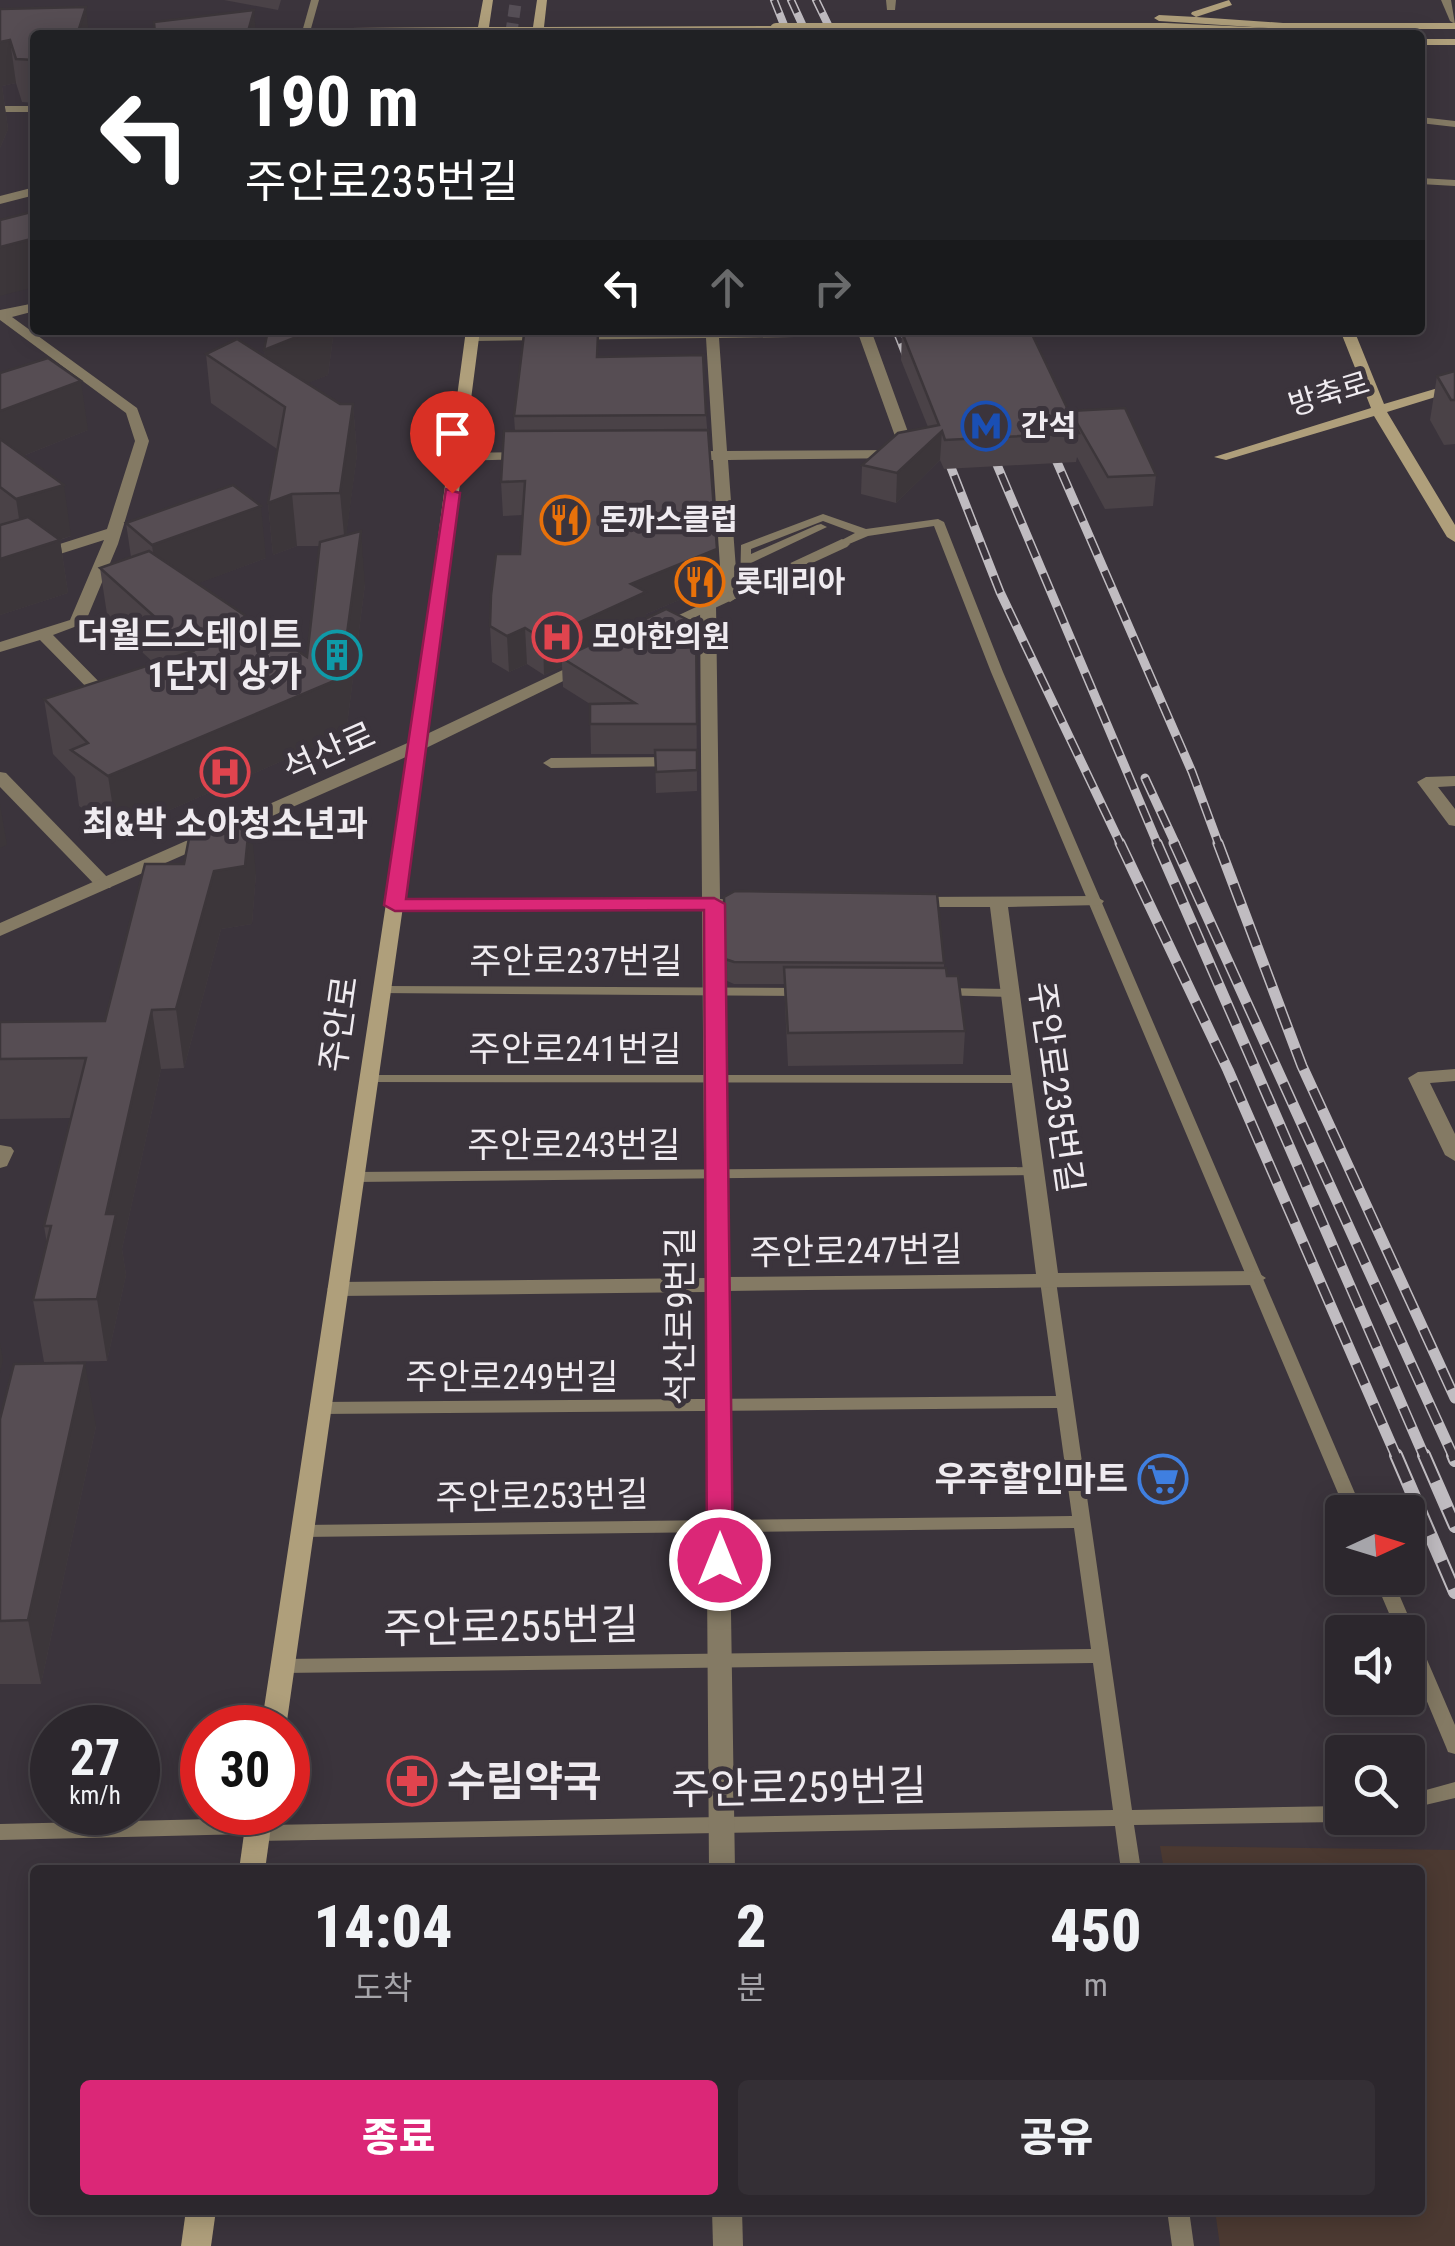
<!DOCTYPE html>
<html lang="ko">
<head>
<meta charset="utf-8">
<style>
	:root { --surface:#2c272d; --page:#342f35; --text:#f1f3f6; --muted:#a6a5aa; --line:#484449; --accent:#db2777 }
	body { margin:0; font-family:"Roboto Condensed","Noto Sans KR",sans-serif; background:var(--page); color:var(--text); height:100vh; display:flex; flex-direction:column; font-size:38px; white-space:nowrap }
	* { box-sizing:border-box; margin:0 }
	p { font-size:32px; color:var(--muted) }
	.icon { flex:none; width:55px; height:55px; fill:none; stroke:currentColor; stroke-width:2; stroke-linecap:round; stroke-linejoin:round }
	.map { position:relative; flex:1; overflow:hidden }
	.sheet { position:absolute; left:30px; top:1865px; width:1395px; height:350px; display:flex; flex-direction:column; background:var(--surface); border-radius:10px; box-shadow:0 5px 25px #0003,0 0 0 2px var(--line) }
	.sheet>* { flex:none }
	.hud { position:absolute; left:30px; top:30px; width:1395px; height:305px; border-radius:10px; box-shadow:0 5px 25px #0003,0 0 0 2px var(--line); background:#202124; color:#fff; overflow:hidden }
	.needle { width:65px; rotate:86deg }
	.fabs { position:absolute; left:1325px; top:1495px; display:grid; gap:20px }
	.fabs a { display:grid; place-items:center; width:100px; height:100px; border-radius:10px; background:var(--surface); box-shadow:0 5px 25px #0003,0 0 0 2px var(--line); font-size:50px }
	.speed { position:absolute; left:30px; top:1705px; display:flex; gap:20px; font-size:50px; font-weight:700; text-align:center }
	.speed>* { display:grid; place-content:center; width:130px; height:130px; border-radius:50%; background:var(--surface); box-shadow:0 5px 25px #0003,0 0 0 2px var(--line); line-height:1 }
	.speed small { font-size:25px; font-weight:400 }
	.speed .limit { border:15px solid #d22; background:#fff; color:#111 }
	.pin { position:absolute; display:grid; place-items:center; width:85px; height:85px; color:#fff; margin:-102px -42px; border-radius:50% 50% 50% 0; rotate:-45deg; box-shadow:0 0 10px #0007 }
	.pin .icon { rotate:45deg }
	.me { position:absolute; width:110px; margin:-55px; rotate:0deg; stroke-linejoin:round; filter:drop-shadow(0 0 8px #0008) }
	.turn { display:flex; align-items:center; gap:35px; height:210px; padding:0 50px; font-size:45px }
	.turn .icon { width:130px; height:130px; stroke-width:2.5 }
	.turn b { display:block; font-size:70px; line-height:85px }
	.lanes { display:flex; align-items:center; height:95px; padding:0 50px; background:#0003; justify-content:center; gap:50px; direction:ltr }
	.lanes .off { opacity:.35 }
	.eta { display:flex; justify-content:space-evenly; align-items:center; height:170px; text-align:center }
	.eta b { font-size:60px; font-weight:800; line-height:70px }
	.primary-button { display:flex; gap:20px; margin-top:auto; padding:20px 50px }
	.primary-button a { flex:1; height:115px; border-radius:10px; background:var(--accent); color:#fff; font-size:40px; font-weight:800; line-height:115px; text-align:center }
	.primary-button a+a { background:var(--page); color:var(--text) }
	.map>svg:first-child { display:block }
	.education { fill:#4c3a32 }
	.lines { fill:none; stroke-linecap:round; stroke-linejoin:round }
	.secondary-tunnel { stroke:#564f57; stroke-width:12; stroke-dasharray:12 6; stroke-linecap:butt }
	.service { fill:#847a64; fill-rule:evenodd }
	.minor { fill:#847a64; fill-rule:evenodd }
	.tertiary { fill:#847a64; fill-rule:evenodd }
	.secondary { fill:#af9f7b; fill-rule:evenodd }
	.rail-far3-casing { stroke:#c0bcc1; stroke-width:8 }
	.rail-far2-casing { stroke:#c0bcc1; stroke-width:9 }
	.rail-far1-casing { stroke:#c0bcc1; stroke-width:11 }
	.rail-casing { stroke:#c0bcc1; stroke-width:14 }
	.rail-far3 { stroke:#3b343c; stroke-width:5; stroke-dasharray:14; stroke-linecap:butt }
	.rail-far2 { stroke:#3b343c; stroke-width:6; stroke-dasharray:18; stroke-linecap:butt }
	.rail-far1 { stroke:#3b343c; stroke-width:8; stroke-dasharray:22; stroke-linecap:butt }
	.rail { stroke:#3b343c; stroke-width:10; stroke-dasharray:29; stroke-linecap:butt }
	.secondary-bridge { stroke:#af9f7b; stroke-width:12 }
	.wall { fill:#4a4247 }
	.shaded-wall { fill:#3c363a }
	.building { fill:#564d53; stroke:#3c363a; stroke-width:2.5 }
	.route { fill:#db2777; stroke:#8e194d; stroke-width:2.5 }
	.labels { text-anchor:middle; stroke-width:10; stroke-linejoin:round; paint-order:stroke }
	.far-street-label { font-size:30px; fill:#efebf0; stroke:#3b343c }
	.far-poi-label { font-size:30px; font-weight:bold; fill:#efebf0; stroke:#3b343c; text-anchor:start }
	.poi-label { font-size:35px; font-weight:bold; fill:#efebf0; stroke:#3b343c; text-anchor:end }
	.street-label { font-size:35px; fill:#efebf0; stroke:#3b343c }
	.near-street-label { font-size:42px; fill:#efebf0; stroke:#3b343c }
	.near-poi-label { font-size:42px; font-weight:bold; fill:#efebf0; stroke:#3b343c; text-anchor:start }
</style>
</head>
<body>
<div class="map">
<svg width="1455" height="2246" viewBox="0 0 1455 2246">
	<rect width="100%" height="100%" fill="#3b343c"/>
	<!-- education -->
	<path class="education" d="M1160,1846L1455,1850V2246H1220L1215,2210H1420V1870H1164Z"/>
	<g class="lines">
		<!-- secondary-tunnel -->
		<path class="secondary-tunnel" d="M511,35L516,0"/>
		<!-- service -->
		<g class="service">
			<path d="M311,0H319L310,32L306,34L302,32Z"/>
			<path d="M1420,117L1455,121V127L1420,123Z"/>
			<path d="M1420,178L1455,180V186L1420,184Z"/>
			<path d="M823,514L866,529L938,519L944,522L1003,672L1363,1512H1346L991,672L934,526L868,536L842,547L838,546V542L855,533L823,521L751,549V554L817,525L821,524L827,527L751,563L752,589L746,592L740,589L741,545Z"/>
			<path d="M382,986L803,988L810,992L803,996L377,993L375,990Z"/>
			<path d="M941,988L1010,989L1017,993L1010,997L936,995L934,992L936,989Z"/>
			<path d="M369,1075H1022L1029,1079L1022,1083L364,1082L362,1079L364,1076Z"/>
			<path d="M1034,1167L1039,1169L1042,1172L1039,1175L354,1182L346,1177L354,1172Z"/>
			<path d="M1048,1276L1056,1281L1132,1810L1342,1806V1818H1350L1349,1819L1342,1822L1134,1825L1141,1870H1121L1115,1826L257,1841L250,1838L248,1834L0,1840V1824L258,1818L265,1821L267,1825L1113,1810L1093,1663L282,1673L275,1671L273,1666L275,1661L282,1659L1091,1649L1074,1528L302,1537L296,1535L293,1531L296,1527L302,1525L1072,1516L1057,1408L320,1414L314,1412L312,1408L314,1404L320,1402L1056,1396L1040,1281Z"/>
			<path d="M1374,1578H1392L1455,1725V1754L1448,1752L1446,1747L1408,1656V1632H1397Z"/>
			<path d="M1455,1782V1798L1408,1809V1795Z"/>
			<path d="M1167,2210H1189L1194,2246H1172Z"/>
		</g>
		<!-- minor -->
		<g class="minor">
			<path d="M886,0H896L895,10H887Z"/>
			<path d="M1441,0H1451L1455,24L1450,21Z"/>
			<rect x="0" y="106" width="35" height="6"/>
			<path d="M35,187V195L0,204V196Z"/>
			<path d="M35,303V311L12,317L137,408L149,441L118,544L85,623L53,635L110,693L112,696L104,701L98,699L40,640L0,652V642L70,620L104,540L0,573V563L107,529L135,441L126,413L0,320V310Z"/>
			<path d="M871,330L916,454L909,458L728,460L738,597L730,602L722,597L713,460H683L676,456L683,452L713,451L706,338L475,341L468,337L475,333ZM859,336L900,450L727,451L719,338Z"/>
			<path d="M529,452L536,456L534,459L456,461L449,457L456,453Z"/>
			<path d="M708,599L716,604L720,899L734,900L737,904L734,908L720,909L726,1277L1036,1274L990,907H912L903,902L912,897L1095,896L1104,901L1101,905L1008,907L1058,1273L1255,1271L1266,1278L1255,1285L726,1291L735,1870H709L705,1292L338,1296L327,1289L338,1282L705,1278L702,910H395L386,905L395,900L702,899L700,604Z"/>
			<path d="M678,757L684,758V766L551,768L543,763L551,758Z"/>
			<path d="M0,772L6,773L110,880L113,884L110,888H98L0,787Z"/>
			<path d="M1455,776V786L1438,787L1455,809V826L1449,825L1417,782L1426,777Z"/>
			<path d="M1455,1069V1081L1430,1083L1455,1134V1161L1445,1155L1408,1078L1418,1072Z"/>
			<path d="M0,1145L11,1147L14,1151L7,1166L0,1168Z"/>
			<path d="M712,2210H742L743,2246H713Z"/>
		</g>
		<!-- tertiary -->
		<g class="tertiary">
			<path d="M842,539L850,544L847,547L663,632H651L649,629Z"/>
			<path d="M586,659L592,661V667L424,749L0,936V923L412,741Z"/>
		</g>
		<!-- secondary -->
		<g class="secondary">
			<path d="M483,0H493L489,27H533L537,0H547L544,27L776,26L781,29L776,32L231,35L227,32L232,29L478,27Z"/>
			<path d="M1229,0L1232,5L1196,17L1283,23H1455V29H1283L1159,21L1154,18L1159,15L1196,17L1191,14L1192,12Z"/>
			<path d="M178,29L182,30V34L57,33L62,30Z"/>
			<rect x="1420" y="39" width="35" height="6"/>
			<path d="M466,330H480L426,745L286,1728H261L410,745Z"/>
			<path d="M1340,330H1354L1384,404L1455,383V391L1387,412L1455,525V542L1447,537L1374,416L1226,460L1214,457L1371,408Z"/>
			<path d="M247,1812H273L265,1870H239Z"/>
			<path d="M186,2210H216L211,2246H181Z"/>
		</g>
		<!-- rail-far3 casing -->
		<g class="rail-far3-casing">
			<g id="rail-far3">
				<path d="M774,0L788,35"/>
				<path d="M791,0L807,35"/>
				<path d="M816,0L833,35"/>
				<path d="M896,330L911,368"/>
			</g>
		</g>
		<!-- rail-far2 casing -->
		<g class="rail-far2-casing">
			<g id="rail-far2">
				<path d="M1047,439L1192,772L1219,845"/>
				<path d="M987,441L1158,845"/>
				<path d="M941,442L1000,592L1121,845"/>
				<path d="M1145,778L1176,845"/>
			</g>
		</g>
		<!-- rail-far1 casing -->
		<g class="rail-far1-casing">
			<g id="rail-far1">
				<path d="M1120,843L1228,1070L1397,1458"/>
				<path d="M1157,843L1425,1458"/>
				<path d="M1174,843L1454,1458"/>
				<path d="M1218,843L1302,1066L1455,1398"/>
			</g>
		</g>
		<!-- rail casing -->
		<g class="rail-casing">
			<g id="rail">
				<path d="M1396,1455L1455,1592"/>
				<path d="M1424,1455L1455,1526"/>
				<path d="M1453,1455L1455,1460"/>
			</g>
		</g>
		<!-- rail-far3 -->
		<use href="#rail-far3" class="rail-far3"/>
		<!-- rail-far2 -->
		<use href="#rail-far2" class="rail-far2"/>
		<!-- rail-far1 -->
		<use href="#rail-far1" class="rail-far1"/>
		<!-- rail -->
		<use href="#rail" class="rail"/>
		<!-- secondary-bridge -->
		<path class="secondary-bridge" d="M776,29H1165L1295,35"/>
	</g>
	<!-- wall -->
	<g class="wall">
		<path d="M224,0H281L278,10Z"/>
		<path d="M0,9L35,35V103L22,102L16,83L2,86L8,129L0,148Z"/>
		<path d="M268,330H334L328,375L307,383L340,404H353L357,454L346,535L365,584L346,733L117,833L79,806L75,777L53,754L44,699L154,663L108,621L100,568L131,557L126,523L266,558L198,583L307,657L320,546H297L273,555L268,503L277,449L211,403L206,354L265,356L264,350Z"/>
		<path d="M902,332L1070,415V411L1156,475L1153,506L1105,509L1077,457L1076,462L944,469L940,460L896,503L861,494L862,465L928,427L901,360Z"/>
		<path d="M598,334V357L706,415L717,549V584L646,614V618L696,624L697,791L656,793L655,754H591L590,704L563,687L562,666L544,675L527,664L509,672L492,662L490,626L520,554L523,515L503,516L501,482L515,431L514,416Z"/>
		<path d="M1455,371V444L1444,445L1430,420L1437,376Z"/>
		<path d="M0,373L88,430L23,456L71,536L60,540L68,593L0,615Z"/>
		<path d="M256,873L252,924L221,929L184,1068L161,1069L122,1249L126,1275L107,1361L44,1362L33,1300L47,1244L44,1226L71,1118L0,1119V1022L105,1021Z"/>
		<path d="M724,897L944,963V968L965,1031L963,1064L788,1066L784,984H734L725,980Z"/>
		<path d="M0,1419L96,1426L41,1684H0Z"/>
	</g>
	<!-- shaded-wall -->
	<g class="shaded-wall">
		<path d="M86,7L89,35H77Z"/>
		<path d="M254,10L256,35H247Z"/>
		<path d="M10,40L16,83L2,86L8,129L0,148V42Z"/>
		<path d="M35,238V287L0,296V247Z"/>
		<path d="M314,330H334L328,375L271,398L269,396L264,350Z"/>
		<path d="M81,381L88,430L0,465V411Z"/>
		<path d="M353,404L357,454L345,545L340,493Z"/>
		<path d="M942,431L940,460L896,503L897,473Z"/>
		<path d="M64,485L71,536L24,551L16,499Z"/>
		<path d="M292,494L297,546L273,555L268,503Z"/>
		<path d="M261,506L266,558L159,598L152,545Z"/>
		<path d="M361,531L365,584L346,733L117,833L108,776L341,678Z"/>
		<path d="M60,540L68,593L0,615V559Z"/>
		<path d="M717,549V584L646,614V627L562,658V666L544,675L543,639L631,584Z"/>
		<path d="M525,628L527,664L509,672L507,636Z"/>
		<path d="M0,804L7,845L0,848Z"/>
		<path d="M250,816L256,873L252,924L221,929L184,1068L176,1009L214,871Z"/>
		<path d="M152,1010L161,1069L122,1249L126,1275L107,1361L97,1299L106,1214Z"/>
		<path d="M0,1343L3,1360L0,1373Z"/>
		<path d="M85,1363L96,1426L41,1684L28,1620Z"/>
	</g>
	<!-- building -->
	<g class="building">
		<path d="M86,7L77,35H35V60L16,59L10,40L0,42V9Z"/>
		<path d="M254,10L247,35H155L154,22Z"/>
		<path d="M35,211V238L0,247V220Z"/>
		<path d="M268,330H314L264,350Z"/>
		<path d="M921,330H1030L1079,433L945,440L942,431L897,473L862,465L898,433L939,425L902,332Z"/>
		<path d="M524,334H598L597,357L703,355L706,415L514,416Z"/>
		<path d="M237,339L340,404H353L340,493L292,494L268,503L285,407L206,354Z"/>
		<path d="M48,358L81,381L0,411V373Z"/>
		<path d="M1455,371V400H1451L1437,376Z"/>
		<path d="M1125,408L1156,475L1108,477L1070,411Z"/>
		<path d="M708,430L717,549L631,584L646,592L543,639L525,628L507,636L490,626L491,595L496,554H520L525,481L501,482L504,431Z"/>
		<path d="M0,439L64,485L16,499L0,487Z"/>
		<path d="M233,485L261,506L152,545L126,523Z"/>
		<path d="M28,517L60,540L0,559V525Z"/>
		<path d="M361,531L341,678L108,776L71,750L88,743L44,699L193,651L100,568L149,551L307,657L320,542Z"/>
		<path d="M666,609L696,624L697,724H590V704L635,703L562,658Z"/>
		<path d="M655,750H697V770L656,772Z"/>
		<path d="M250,816L245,866L214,871L176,1009L152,1010L106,1214H116L97,1299L33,1300L51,1226H44L86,1058L0,1059V1022L105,1021L145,864H184L193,818Z"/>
		<path d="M735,891L937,894L944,963L734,962L725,959L724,897Z"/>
		<path d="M784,967L946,968L947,976H958L965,1031L788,1033Z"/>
		<path d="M85,1363L28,1620L0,1621V1419L14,1364Z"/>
	</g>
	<!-- route -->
	<path class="route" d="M446,489L460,493L406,899L714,898L725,904L733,1560L730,1567H710L707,1560L704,910L395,911L384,905Z"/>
	<!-- icons -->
	<defs>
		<g id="metro-ring" transform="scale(2.5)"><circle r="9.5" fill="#3b343c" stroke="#1a4fb4" stroke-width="1.5"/><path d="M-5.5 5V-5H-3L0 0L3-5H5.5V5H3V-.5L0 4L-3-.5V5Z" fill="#1a4fb4"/></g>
		<g id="restaurant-ring" transform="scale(2.5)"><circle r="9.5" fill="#3b343c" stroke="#e8710a" stroke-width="1.5"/><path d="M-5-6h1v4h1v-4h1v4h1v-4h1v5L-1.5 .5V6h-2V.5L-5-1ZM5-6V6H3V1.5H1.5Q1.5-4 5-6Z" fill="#e8710a"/></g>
		<g id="hospital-ring" transform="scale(2.5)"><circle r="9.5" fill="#3b343c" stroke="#e0444e" stroke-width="1.5"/><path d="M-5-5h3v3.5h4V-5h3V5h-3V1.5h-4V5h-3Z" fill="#e0444e"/></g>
		<g id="building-ring" transform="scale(2.5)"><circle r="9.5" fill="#3b343c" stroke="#0f9aa8" stroke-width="1.5"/><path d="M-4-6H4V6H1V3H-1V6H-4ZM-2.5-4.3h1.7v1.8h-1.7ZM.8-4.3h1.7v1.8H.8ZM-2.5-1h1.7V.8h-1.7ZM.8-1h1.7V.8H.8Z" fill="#0f9aa8"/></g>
		<g id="supermarket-ring" transform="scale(2.5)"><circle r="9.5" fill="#3b343c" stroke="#3f7fe0" stroke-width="1.5"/><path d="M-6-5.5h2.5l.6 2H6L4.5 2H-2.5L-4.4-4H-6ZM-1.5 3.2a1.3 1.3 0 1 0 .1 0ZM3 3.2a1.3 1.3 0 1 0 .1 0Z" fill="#3f7fe0"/></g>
		<g id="pharmacy-ring" transform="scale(2.5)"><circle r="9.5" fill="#3b343c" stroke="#e0444e" stroke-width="1.5"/><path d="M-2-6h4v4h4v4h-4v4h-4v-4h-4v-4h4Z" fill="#e0444e"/></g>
	</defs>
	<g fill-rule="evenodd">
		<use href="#metro-ring" x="986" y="426"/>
		<use href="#restaurant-ring" x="565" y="520"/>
		<use href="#restaurant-ring" x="700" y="582"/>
		<use href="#hospital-ring" x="557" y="637"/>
		<use href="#building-ring" x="337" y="655"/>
		<use href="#hospital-ring" x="225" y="772"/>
		<use href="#supermarket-ring" x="1163" y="1479"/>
		<use href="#pharmacy-ring" x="412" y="1781"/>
	</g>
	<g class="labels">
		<!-- far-street labels -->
		<g class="far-street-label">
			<text transform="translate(1329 394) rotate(-17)" y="10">방축로</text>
		</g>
		<!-- far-poi labels -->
		<g class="far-poi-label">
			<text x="1021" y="436">간석</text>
			<text x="600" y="530">돈까스클럽</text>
			<text x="735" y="592">롯데리아</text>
			<text x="592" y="647">모아한의원</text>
		</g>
		<!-- poi labels -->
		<g class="poi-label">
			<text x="302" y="647">더월드스테이트<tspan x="302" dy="40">1단지 상가</tspan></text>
			<text x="225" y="836" text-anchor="middle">최&amp;박 소아청소년과</text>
			<text x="1128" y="1491">우주할인마트</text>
		</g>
		<!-- street labels -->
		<g class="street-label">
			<text transform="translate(329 752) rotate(-24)" y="12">석산로</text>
			<text x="576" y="973">주안로237번길</text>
			<text transform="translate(339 1024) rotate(-82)" y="12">주안로</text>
			<text x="575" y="1061">주안로241번길</text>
			<text transform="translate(1056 1087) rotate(82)" y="12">주안로235번길</text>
			<text x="574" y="1157">주안로243번길</text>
			<text transform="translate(856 1251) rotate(-1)" y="12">주안로247번길</text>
			<text transform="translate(680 1316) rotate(-90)" y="12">석산로9번길</text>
			<text x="512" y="1389">주안로249번길</text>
			<text transform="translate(542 1496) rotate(-1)" y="12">주안로253번길</text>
		</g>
		<!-- near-street labels -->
		<g class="near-street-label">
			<text transform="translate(511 1626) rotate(-1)" y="15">주안로255번길</text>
			<text transform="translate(799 1787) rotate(-1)" y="15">주안로259번길</text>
		</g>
		<!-- near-poi labels -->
		<g class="near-poi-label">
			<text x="447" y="1796">수림약국</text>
		</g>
	</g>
</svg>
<div class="fabs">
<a><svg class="needle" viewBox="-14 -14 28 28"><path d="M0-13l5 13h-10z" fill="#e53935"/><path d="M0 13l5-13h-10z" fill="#a6a5aa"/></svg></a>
<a><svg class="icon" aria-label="sound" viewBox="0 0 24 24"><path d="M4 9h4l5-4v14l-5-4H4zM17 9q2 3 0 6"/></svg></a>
<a><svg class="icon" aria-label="search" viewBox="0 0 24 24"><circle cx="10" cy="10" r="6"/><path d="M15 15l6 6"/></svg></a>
</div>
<div class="speed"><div>27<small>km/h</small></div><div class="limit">30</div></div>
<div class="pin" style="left:452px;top:493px;background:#d93025"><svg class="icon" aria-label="arrive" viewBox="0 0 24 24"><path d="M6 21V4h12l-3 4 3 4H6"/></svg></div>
<svg class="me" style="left:720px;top:1560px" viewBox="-20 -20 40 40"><circle r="17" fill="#db2777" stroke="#fff" stroke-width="3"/><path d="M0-11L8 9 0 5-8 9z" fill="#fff"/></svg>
<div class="hud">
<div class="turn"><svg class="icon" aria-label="left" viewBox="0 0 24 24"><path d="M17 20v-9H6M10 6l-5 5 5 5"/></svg><div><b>190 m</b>주안로235번길</div></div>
<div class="lanes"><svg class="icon" aria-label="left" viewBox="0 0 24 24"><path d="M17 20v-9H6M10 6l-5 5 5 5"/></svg><svg class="icon off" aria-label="ahead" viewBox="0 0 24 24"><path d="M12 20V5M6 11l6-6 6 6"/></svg><svg class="icon off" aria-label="right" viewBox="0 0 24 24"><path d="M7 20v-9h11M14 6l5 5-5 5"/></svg></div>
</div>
<section class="sheet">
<div class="eta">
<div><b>14:04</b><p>도착</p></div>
<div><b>2</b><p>분</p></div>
<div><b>450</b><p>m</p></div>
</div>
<div class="primary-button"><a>종료</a><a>공유</a></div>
</section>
</div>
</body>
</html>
